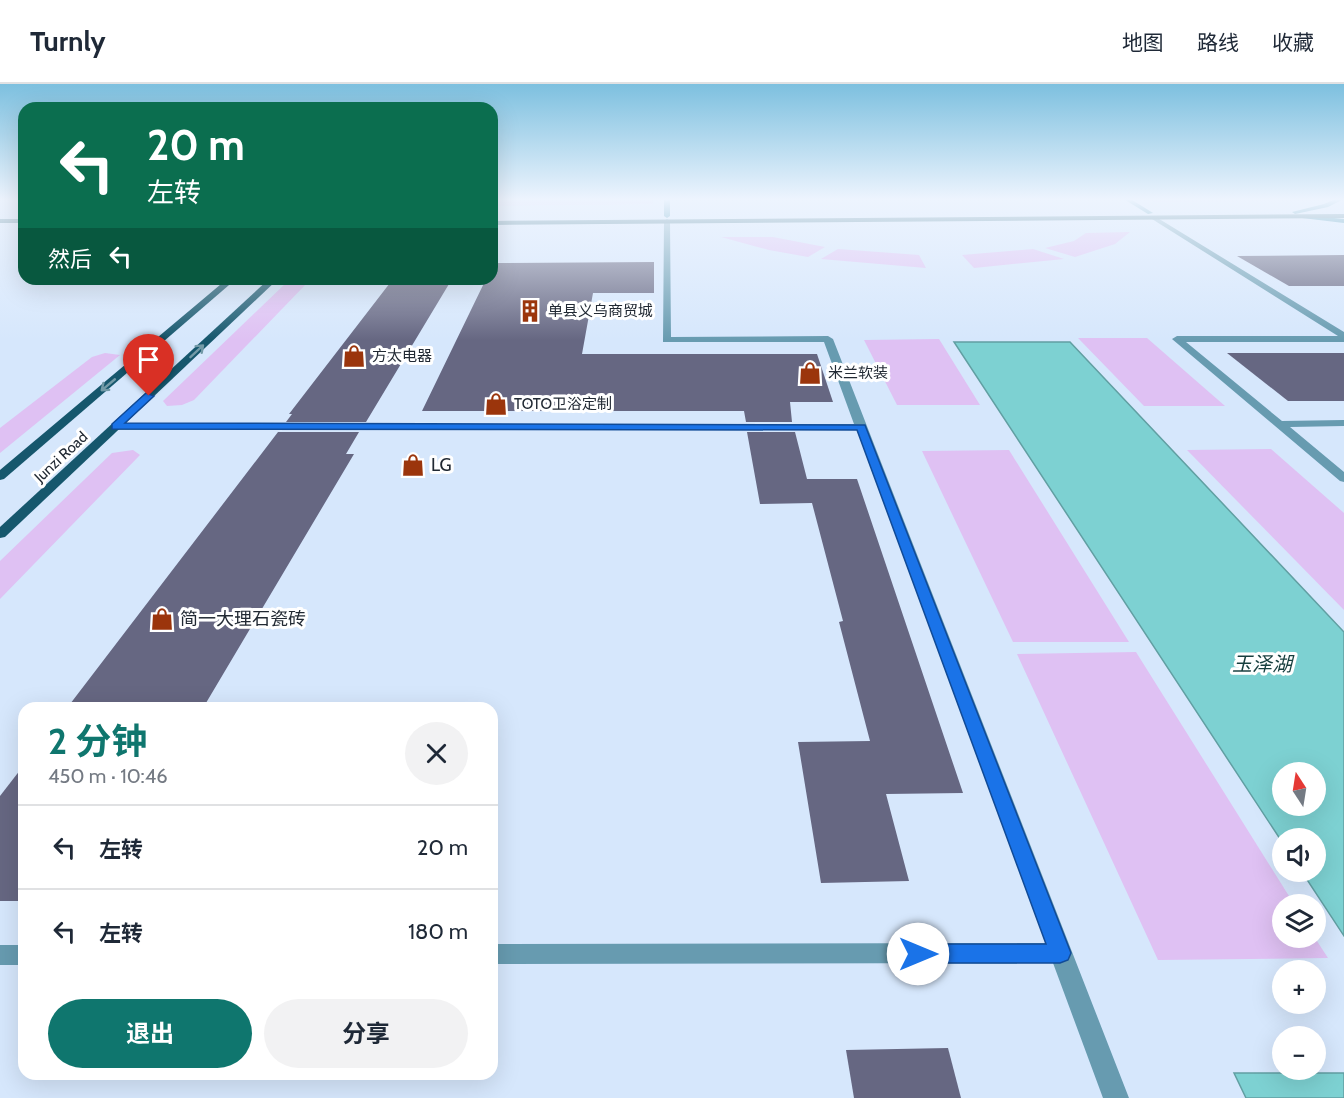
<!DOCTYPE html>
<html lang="zh">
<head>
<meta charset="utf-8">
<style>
	:root { --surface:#fff; --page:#f2f2f3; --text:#1f2937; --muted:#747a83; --line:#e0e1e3; --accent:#0f766e }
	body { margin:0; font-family:Cabin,"Noto Sans SC",sans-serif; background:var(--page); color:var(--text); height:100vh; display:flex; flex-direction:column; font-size:22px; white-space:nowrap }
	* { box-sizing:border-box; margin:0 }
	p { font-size:20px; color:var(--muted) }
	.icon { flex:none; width:33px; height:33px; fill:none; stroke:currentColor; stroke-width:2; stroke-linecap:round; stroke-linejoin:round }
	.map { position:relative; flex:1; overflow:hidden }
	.panel { position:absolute; left:18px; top:618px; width:480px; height:378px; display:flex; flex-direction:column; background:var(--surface); border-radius:18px; box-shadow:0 6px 24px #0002 }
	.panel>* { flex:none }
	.top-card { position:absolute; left:18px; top:18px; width:480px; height:183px; border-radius:18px; box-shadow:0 6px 24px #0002; background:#0b6e4f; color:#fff; overflow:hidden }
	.needle { width:39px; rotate:348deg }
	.controls { position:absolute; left:1272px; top:678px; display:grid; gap:12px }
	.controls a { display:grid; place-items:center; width:54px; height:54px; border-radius:50%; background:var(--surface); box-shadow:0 6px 24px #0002; font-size:30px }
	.pin { position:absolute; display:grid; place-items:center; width:51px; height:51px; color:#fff; margin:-62px -26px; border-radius:50% 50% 50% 0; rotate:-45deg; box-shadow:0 0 6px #0007 }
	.pin .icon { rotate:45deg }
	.me { position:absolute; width:66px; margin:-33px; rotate:90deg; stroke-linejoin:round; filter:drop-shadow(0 0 4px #0008) }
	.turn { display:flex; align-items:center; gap:21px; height:126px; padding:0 30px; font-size:27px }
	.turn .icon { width:78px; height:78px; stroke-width:2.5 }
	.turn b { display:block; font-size:42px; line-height:51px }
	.then { display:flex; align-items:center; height:57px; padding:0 30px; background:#0003; gap:12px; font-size:22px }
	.round { display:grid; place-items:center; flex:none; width:63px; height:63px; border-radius:32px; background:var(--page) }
	.overview { display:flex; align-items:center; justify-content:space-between; height:102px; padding:0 30px }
	h1 { font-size:36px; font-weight:700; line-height:45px; color:var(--accent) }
	.primary-button { display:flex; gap:12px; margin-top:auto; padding:12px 30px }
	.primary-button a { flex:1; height:69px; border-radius:36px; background:var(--accent); color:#fff; font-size:24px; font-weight:700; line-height:69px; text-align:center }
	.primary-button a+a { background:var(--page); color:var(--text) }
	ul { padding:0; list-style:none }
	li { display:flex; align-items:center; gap:18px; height:84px; padding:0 30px; border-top:2px solid var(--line) }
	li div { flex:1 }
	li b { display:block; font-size:22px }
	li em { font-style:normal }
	header { display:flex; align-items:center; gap:36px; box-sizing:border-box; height:84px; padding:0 30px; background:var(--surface); border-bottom:2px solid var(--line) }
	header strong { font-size:28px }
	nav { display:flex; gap:33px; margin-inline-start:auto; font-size:21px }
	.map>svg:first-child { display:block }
	.green { fill:#dfc1f3 }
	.water { fill:#7dd1d2; stroke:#619fa2; stroke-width:1.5; fill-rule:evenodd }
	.building { fill:#666782 }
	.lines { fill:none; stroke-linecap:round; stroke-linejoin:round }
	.street { fill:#679bb0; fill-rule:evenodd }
	.secondary { fill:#0e7695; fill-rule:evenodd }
	.primary { fill:#16576d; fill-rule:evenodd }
	.oneway { stroke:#739aa7 }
	.route { fill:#1a73e8; stroke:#114b97; stroke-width:1.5 }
	.labels { text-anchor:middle; stroke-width:6; stroke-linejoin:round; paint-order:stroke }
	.far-poi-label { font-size:15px; fill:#212933; stroke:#fff; text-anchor:start }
	.far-street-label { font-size:15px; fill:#212933; stroke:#fff }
	.poi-label { font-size:18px; fill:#212933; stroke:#fff; text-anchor:start }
	.water-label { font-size:20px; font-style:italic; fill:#163e3e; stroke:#fff }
</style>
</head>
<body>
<header>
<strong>Turnly</strong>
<nav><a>地图</a><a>路线</a><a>收藏</a></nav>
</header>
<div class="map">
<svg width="1344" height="1014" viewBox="0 0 1344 1014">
	<rect width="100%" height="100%" fill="#d6e7fc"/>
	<!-- green -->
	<g class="green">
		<path d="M492,114H653V120L492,122Z"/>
		<path d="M1140,114H1333L1327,117L1155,118Z"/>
		<path d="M1130,148L1115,160L1075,173L1045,164L1074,157L1086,149Z"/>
		<path d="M721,153H773L825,163L808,173L769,166Z"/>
		<path d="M838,165L919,171L926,184L821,175Z"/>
		<path d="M1033,165L1064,175L974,184L962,171Z"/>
		<path d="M288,197H309L194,316L182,321L167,322L163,317Z"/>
		<path d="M1078,254H1147L1225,322H1144Z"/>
		<path d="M939,255L980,321H897L864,256Z"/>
		<path d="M105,269L120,271L0,369V344L92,273Z"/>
		<path d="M1271,365L1344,429V526L1187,366Z"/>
		<path d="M133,366L140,371L0,515V477L112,369Z"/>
		<path d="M1009,366L1129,558H1013L922,367Z"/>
		<path d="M1136,568L1294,820H1282V854H1315L1328,874L1158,876L1017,570Z"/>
	</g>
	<!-- water -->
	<g class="water">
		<path d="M954,258H1070L1344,548V852L1302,788H1316V754H1282V758ZM1282,688H1316V722H1282Z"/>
		<path d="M1234,989H1344V1014H1246Z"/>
	</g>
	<!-- building -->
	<g class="building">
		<path d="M1344,171V202H1289L1237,172Z"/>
		<path d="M654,178V209H593L582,270H817L833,318H790L792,338H746L744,327H422L486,195H492L494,179Z"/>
		<path d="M393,195H452L366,338H286L292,330H289Z"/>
		<path d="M1227,269H1344V317H1288Z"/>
		<path d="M278,348H359L346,370H354L203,624H67Z"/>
		<path d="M747,348H795L807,395H857L963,709L886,710L909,797L821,799L798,658L870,657L839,538L843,537L812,419L760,420Z"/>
		<path d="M24,681V817H0V712Z"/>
		<path d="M948,964L961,1014H854L846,966Z"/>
	</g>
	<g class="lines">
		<!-- street -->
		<g class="street">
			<path d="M1152,133H1156L1344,248V258H1186L1282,337L1344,336V342L1290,343L1344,388V398L1340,397L1172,255L1177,252H1338L1152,135Z"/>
			<path d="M667,135L670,137L671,253L828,252L833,255L1129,1014H1103L1053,879L492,880V860L1046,859L857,346H116L110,343L116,340H854L824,258H663L664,137Z"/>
			<rect x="0" y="861" width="24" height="20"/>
		</g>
		<!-- secondary -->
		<g class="secondary">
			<path d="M664,114H670V132L667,134L664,132Z"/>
			<path d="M1122,114H1129L1153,129L1148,130Z"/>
			<path d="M1338,114H1344V115L1328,123L1295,130L1292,128L1324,120Z"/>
			<path d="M1304,131L1344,135V139L1302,134Z"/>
		</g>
		<!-- primary -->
		<g class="primary">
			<path d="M1344,130V134L492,141V137Z"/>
			<rect x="0" y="135" width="24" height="4"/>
			<path d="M227,195H236L4,395L0,396V386Z"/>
			<path d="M269,195H278L5,453L0,454V443Z"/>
		</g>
	</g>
	<!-- one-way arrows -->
	<defs><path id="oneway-shaft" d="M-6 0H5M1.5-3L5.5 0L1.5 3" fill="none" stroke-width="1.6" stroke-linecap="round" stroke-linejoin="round" transform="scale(1.5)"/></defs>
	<g class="oneway">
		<use href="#oneway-shaft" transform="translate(197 267) rotate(-43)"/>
		<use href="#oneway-shaft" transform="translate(108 301) rotate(140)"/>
	</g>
	<!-- sky -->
	<linearGradient id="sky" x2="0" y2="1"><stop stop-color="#7dc0df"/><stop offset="0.45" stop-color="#edf4fe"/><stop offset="1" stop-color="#edf4fe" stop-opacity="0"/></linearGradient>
	<rect width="1344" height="256" fill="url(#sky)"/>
	<!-- route -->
	<path class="route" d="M146,309L154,312L125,339L865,341L1071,869L1068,876L1060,879H918L911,876L908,870L911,863L918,860H1046L857,346L112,345V340Z"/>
	<!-- icons -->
	<defs>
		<g id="building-bare" transform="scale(1.8)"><path d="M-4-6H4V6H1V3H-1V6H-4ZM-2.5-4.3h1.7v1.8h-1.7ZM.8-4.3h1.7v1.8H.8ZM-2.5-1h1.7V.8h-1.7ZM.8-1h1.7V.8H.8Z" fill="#9b350c" stroke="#fff" stroke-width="2.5" paint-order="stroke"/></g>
		<g id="shop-bare" transform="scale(1.8)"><path d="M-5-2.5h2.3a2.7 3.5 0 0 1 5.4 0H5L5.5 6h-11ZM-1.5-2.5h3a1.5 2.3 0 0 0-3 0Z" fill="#9b350c" stroke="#fff" stroke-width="2.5" paint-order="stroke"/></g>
	</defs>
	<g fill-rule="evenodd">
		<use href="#building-bare" x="530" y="227"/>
		<use href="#shop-bare" x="354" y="272"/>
		<use href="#shop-bare" x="810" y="289"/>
		<use href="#shop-bare" x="496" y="320"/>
		<use href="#shop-bare" x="413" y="381"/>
		<use href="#shop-bare" x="162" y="535"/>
	</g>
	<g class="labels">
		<!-- far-poi labels -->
		<g class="far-poi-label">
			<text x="548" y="232">单县义乌商贸城</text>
			<text x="372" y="277">方太电器</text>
			<text x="828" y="294">米兰软装</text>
			<text x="514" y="325">TOTO卫浴定制</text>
		</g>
		<!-- far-street labels -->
		<g class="far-street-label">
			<text transform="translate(61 373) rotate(-43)" y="5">Junzi Road</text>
		</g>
		<!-- poi labels -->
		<g class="poi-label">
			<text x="431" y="387">LG</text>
			<text x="180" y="541">简一大理石瓷砖</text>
		</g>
		<!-- water labels -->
		<g class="water-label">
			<text x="1262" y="587">玉泽湖</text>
		</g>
	</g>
</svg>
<div class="controls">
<a><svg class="needle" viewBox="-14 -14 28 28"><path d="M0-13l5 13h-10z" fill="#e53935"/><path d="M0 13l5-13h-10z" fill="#747a83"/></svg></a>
<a><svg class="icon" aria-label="sound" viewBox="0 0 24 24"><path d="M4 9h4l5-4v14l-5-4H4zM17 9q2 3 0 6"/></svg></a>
<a><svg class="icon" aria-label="layers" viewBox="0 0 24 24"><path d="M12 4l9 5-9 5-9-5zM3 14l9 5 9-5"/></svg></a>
<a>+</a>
<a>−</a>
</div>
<div class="pin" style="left:149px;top:312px;background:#d93025"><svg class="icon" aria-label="arrive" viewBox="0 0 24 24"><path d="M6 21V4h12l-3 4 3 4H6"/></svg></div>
<svg class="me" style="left:918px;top:870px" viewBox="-20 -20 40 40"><circle r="19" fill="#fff"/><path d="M0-13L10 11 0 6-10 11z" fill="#1a73e8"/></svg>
<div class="top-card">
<div class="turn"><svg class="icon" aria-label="left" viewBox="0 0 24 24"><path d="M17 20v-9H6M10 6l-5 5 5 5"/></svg><div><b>20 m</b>左转</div></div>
<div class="then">然后<svg class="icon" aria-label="left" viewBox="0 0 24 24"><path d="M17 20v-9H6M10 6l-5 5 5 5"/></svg></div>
</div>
<section class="panel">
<div class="overview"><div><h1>2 分钟</h1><p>450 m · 10:46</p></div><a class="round"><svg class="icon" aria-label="close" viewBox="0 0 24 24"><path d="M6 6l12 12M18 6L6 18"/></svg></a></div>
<ul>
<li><svg class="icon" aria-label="left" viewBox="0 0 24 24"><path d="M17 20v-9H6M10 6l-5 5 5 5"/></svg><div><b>左转</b></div><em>20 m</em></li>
<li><svg class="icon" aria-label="left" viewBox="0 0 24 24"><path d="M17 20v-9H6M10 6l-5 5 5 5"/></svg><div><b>左转</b></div><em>180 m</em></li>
</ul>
<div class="primary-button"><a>退出</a><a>分享</a></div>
</section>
</div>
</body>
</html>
